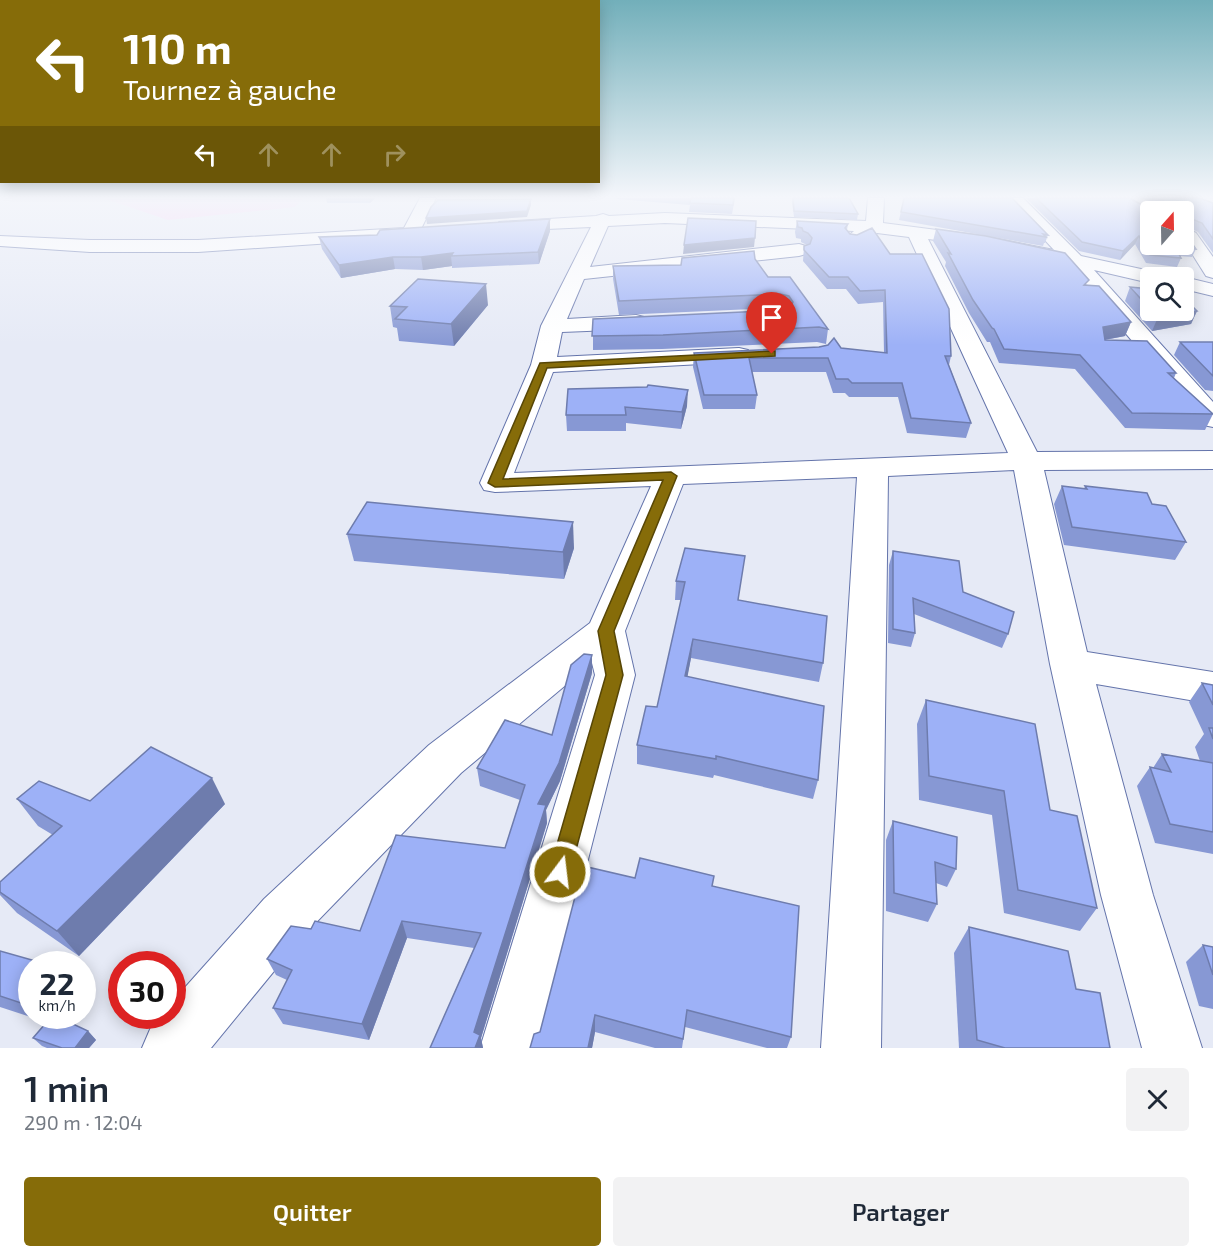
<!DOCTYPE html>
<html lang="fr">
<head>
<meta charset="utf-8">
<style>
	:root { --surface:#fff; --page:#f2f2f3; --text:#1f2937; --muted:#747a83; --accent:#866c09 }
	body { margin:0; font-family:"Exo 2",sans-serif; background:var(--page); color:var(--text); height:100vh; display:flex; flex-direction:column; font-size:22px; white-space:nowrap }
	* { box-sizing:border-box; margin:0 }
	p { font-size:20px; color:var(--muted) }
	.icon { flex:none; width:33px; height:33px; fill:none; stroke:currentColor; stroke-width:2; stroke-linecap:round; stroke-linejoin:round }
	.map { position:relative; height:1048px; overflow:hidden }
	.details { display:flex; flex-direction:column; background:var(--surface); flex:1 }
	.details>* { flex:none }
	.hud { position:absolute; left:0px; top:0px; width:600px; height:183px; box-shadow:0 3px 15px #0003; background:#866c09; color:#fff; overflow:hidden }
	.needle { width:39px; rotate:20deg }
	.tools { position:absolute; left:1140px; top:201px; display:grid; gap:12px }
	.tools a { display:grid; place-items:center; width:54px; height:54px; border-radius:6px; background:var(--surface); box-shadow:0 3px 15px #0003; font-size:30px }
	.speed { position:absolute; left:18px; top:951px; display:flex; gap:12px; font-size:30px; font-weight:700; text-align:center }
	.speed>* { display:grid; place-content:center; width:78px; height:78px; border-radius:50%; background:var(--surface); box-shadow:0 3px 15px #0003; line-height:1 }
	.speed small { font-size:15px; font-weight:400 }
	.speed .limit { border:9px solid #d22; background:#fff; color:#111 }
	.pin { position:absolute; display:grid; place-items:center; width:51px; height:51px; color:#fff; margin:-62px -26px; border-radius:50% 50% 50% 0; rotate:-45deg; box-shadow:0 0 6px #0007 }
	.pin .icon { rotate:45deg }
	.me { position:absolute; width:66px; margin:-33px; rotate:15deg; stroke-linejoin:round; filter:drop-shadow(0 0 4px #0008) }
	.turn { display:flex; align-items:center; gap:21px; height:126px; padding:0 24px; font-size:27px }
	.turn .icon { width:78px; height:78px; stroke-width:2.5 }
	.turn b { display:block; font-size:42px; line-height:51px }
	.lanes { display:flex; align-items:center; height:57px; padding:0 24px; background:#0003; justify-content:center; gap:30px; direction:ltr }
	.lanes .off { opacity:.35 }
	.round { display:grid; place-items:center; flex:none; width:63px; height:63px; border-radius:6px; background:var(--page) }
	.overview { display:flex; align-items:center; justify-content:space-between; height:102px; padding:0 24px }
	h1 { font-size:36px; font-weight:600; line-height:45px }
	.primary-button { display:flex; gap:12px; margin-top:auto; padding:12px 24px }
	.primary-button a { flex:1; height:69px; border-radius:6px; background:var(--accent); color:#fff; font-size:24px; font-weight:600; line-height:69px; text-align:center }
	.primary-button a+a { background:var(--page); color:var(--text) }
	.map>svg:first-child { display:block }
	.green { fill:#fccaf4 }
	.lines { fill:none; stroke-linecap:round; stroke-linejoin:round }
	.minor-casing { stroke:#6474ab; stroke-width:2 }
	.minor { fill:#fff; fill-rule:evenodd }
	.wall { fill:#8798d4 }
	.shaded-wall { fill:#6e7cad }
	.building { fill:#9db1f7; stroke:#6e7cad; stroke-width:1.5; fill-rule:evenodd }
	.route { fill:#866c09; stroke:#574606; stroke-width:1.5 }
</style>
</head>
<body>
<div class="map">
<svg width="1213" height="1048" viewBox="0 0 1213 1048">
	<rect width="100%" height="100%" fill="#e6eaf6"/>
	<!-- green -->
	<path class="green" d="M103,198H303L295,207L168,220Z"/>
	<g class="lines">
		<!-- minor casing -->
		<g class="minor-casing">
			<g id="minor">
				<path d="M420,198H436L422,227L430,232L427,236L421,237L198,252H90L0,246V236L90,240H198L404,228Z"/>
				<path d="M868,198H884L883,223L983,236L1054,250L1006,198H1023L1081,256L1164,274L1167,278H1150V283L1094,270L1213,402V427L1203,425L1068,265L983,246L928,239L1037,452L1213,451V469L1044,470L1087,652L1213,672V704L1096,684L1153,895L1202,1048H1142L1101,895L1050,664L1014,470L888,476L881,1048H821L857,477L683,484L625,631L635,675L540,1048H480L595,675L592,663L461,773L302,937L211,1048H142L151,1027L161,1016H172V1002L264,899L429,745L590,623L651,486L495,492L484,490L480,483L531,365L541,326L591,227L505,231L499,230L496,226L499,222L596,216L603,214L609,216L665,213L866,221ZM665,223L854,231L845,239L848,243L854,244L877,233L909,237L1008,453L514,473L553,372L739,362L748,360L751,355L748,350L739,348L557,357L562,332L636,329L644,327L647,322L644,317L636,315L567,319L584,279L799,256L806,254L808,250L806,246L799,244L590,267L608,226Z"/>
				<path d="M1184,227L1196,233L1213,257V278L1206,276L1184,241Z"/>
				<path d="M1184,277L1213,284V296L1184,289V278H1182Z"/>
			</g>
		</g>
		<!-- minor -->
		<use href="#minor" class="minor"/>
	</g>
	<!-- wall -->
	<g class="wall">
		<path d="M326,198H375L370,203H327Z"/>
		<path d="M617,198H735L732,214L689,212L690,205L617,199Z"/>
		<path d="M792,198L858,214L857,220L794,217L792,202Z"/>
		<path d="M904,198L1048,235L1045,243H1044L1043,246L899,220Z"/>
		<path d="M1026,198H1130L1152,211H1154L1155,206H1159L1142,198H1200L1213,203V253L1198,232L1186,226L1185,233L1196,249L1192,257L1180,256L1181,258L1177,267L1146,263L1135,244L1120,260L1079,251Z"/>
		<path d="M550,219V231L539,264L452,268V266L423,270L395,269L341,278L322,249L319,237L377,235Z"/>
		<path d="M797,221L848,224L847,230L951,356L949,365L971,423L966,438L907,433L898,397H849L845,393H833L826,372H752L757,395L755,409H703L693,367L694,353L841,348L884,353L883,302L858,304L846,289H827L803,261L804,246L807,245L801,242V239L796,238L795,232Z"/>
		<path d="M936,229L1088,285L1131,322L1125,336L1105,340L1176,373L1174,378L1213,414L1205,430L1125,428L1075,369L999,363L990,342H987L969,313L945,266L946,262L933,241Z"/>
		<path d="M755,259L768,277L828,329L826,344L817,342L662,349L593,350V319L787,310L778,308L619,315L613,279V266L681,265Z"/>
		<path d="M1130,287L1150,289V310L1197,311L1191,324L1152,331L1125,301Z"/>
		<path d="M488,305L454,346L399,341L397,328L393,327L390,306Z"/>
		<path d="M1180,342H1213V391L1205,390L1174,355Z"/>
		<path d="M568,389L687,406L681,429L626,423V431H567L566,415Z"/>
		<path d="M1062,486L1084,489L1085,486L1152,504L1186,542L1175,560L1064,545L1054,504Z"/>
		<path d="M347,534L574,548L564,579L354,561Z"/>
		<path d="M685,548L739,600L823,663L819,682L691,658L687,677L818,780L813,799L714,775L713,778L637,764V745L657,707L681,600H675L676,581Z"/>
		<path d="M893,551L963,592L1008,634L1002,648L914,614L915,633L911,647L888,643L889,565Z"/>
		<path d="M592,673L560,781L546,810L547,823L481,1038L483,1048H430L474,948L407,938L369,1040L283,1024L273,1008L287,980L276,975L267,959L311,929L360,931L505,848L520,800L480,786L477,768L552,735Z"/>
		<path d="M1202,683L1213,705V854L1155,843L1137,786L1150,767L1153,768L1162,754L1200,761L1195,747L1204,734L1189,702Z"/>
		<path d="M926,700L1050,810L1097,908L1080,931L1004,913L992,815L919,800L917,724Z"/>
		<path d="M17,799L90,801L225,804L79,956L17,913L0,895V882L53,835L38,826Z"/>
		<path d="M893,821L956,869L947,887L936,883L937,904L928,922L886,911V840Z"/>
		<path d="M635,878L712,886L791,1037L787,1048H767L685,1027L682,1048H655L595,1032L592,1048H530Z"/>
		<path d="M969,927L1110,1048H959L954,953Z"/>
		<path d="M1203,945L1213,947V1009L1199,1006L1186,962Z"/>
		<path d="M0,951L32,964V1016H56L88,1031L96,1040L89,1048H47L42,1046L33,1038L46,1022L0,1007Z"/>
	</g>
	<!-- shaded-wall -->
	<g class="shaded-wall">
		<path d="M369,198H375L370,203Z"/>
		<path d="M531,199V205L527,217L427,224L426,218Z"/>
		<path d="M550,219V231L539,264L538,252Z"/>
		<path d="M1139,236L1135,244L1120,260L1123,251Z"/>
		<path d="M755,238L754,247L683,254L684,245Z"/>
		<path d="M453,253L451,256L452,266L423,270L421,257Z"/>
		<path d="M393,257L395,269L341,278L339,265Z"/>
		<path d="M486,284L488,305L454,346L451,324Z"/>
		<path d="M1197,311L1191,324L1152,331L1158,317Z"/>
		<path d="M1131,322L1125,336L1098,341L1103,327Z"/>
		<path d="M688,390L687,406L681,429L682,412Z"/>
		<path d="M573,522L574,548L564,579L563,552Z"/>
		<path d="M693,639L691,658L684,695L685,676Z"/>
		<path d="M592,655V673L560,781L546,810L547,823L481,1038L483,1048H475L474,1032L538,804Z"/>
		<path d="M212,778L225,804L79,956L57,931Z"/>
		<path d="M402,921L407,938L369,1040L362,1024Z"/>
		<path d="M595,1015V1032L592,1048H588Z"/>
		<path d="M40,1016H52L47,1023Z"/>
		<path d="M88,1031L96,1040L89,1048H75Z"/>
	</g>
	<!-- building -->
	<g class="building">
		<path d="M691,198H734L733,205L690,203Z"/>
		<path d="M793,198H849L858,214L794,211Z"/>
		<path d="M904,198H1012L1048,235L1043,234L1046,237L901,212Z"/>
		<path d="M1036,198H1130L1152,211L1155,210V206L1165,205L1162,198H1200L1213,203V239L1202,223L1187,217L1185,233L1196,249L1175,247L1181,258L1150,255L1139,236L1123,251L1082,242ZM1150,212H1184V244H1150Z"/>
		<path d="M531,199L527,211L426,218L431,207L438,200Z"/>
		<path d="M688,218L756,221L755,238L684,245Z"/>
		<path d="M550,219L538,252L451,256L453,253L421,257H393L339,265L319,237L377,235L380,230Z"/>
		<path d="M797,221L848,224L845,228L850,234L857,235L872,228L890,254H922L949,309L951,356H945L971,423L911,418L902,383H852L848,379H836L828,358H749L757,395H704L694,353L819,347L828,345L834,338L841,348L887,353L885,290L860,291L848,277H829L804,250V246L810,244L812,238L808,233L803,231L802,228L798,227Z"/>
		<path d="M936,229L986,236L1065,253L1089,280L1084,285L1099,286L1131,322L1103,327L1105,340L1147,341L1176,373H1168L1213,414L1132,413L1080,355L1004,349L994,329L992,328L973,300L948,253L951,254Z"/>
		<path d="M754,251L755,259L768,277H790L828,329L819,327L663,335L592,336L593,319L788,310L793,302L789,296L780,294L619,301L613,266L681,265L682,258Z"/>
		<path d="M418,279L486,284L451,324L395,319L407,307L390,306Z"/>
		<path d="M1130,287L1150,289V309Z"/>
		<path d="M1184,298L1197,311L1158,317L1152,310H1184Z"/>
		<path d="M1180,342H1213V376Z"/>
		<path d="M648,385L688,390L682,412L625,407L626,415H566L568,389L647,387Z"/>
		<path d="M1062,486L1087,489L1085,486L1147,493L1152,504L1166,506L1186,542L1072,527Z"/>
		<path d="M367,502L573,522L563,552L347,534Z"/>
		<path d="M685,548L745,556L738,600L827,616L823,663L693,639L685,676L824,706L818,780L716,756V759L637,745L646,706L657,707L685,582L676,581Z"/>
		<path d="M893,551L959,561L963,592L1014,612L1008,634L913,598L915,633L893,629Z"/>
		<path d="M584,654L592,655L559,763L538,804L546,805L474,1032L480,1035L475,1048H430L481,933L402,921L362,1024L273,1008L292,970L267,959L291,926L311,929L315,921L360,931L396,835L505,848L525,785L477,768L505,720L552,735L571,665Z"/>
		<path d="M1202,683L1213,685V705Z"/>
		<path d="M926,700L1035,724L1050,810L1077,816L1097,908L1018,890L1004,791L929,776Z"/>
		<path d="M1209,728H1213V739Z"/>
		<path d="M151,747L212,778L57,931L0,892V882L62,826L17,799L39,781L90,801Z"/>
		<path d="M1162,754L1213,763V832L1170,824L1150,767L1171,772Z"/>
		<path d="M893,821L957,837L956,869L935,862L937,904L894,893Z"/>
		<path d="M640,858L714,876L712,886L799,906L791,1037L687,1010L683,1039L595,1015L588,1048H530L534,1034L540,1032L583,866L635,878Z"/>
		<path d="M969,927L1068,951L1076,989L1100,993L1110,1048H1005L977,1040Z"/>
		<path d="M1203,945L1213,947V975Z"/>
		<path d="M0,951L46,964H32V1004L30,1006L0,996Z"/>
		<path d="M52,1016H56L88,1031L75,1048H62L33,1038Z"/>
	</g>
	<!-- sky -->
	<linearGradient id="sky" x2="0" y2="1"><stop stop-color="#72afba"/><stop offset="0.57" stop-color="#f4f6fb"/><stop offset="1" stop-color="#f4f6fb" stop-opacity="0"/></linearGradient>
	<rect width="1213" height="345" fill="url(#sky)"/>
	<!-- route -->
	<path class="route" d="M772,351H775V356L547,368L503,479L671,472L677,476L614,631L623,675L570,872L567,879L560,882L552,879L549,872L606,675L598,631L663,480L495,487L488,483L540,363Z"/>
</svg>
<div class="tools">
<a><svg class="needle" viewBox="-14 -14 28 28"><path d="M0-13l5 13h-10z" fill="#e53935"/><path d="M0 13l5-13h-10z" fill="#747a83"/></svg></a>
<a><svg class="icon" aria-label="search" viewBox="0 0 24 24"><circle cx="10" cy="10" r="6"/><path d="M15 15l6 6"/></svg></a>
</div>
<div class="speed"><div>22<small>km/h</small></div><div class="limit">30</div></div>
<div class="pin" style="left:772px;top:354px;background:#d93025"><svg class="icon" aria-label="arrive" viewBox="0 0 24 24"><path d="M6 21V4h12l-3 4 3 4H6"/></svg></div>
<svg class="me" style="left:560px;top:872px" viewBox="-20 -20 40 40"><circle r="17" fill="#866c09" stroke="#fff" stroke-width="3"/><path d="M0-11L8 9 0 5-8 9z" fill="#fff"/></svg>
<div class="hud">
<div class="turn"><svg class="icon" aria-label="left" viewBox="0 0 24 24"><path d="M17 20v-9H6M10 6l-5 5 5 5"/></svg><div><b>110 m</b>Tournez à gauche</div></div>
<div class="lanes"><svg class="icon" aria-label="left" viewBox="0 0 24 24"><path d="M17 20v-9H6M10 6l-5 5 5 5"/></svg><svg class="icon off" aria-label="ahead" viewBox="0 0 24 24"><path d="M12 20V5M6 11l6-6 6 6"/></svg><svg class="icon off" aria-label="ahead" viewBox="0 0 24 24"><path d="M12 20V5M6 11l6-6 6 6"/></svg><svg class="icon off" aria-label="right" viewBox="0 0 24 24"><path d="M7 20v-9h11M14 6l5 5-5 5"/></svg></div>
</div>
</div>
<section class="details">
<div class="overview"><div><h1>1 min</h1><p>290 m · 12:04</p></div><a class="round"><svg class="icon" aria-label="close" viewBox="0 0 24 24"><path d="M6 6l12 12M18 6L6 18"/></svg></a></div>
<div class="primary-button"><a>Quitter</a><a>Partager</a></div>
</section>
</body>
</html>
